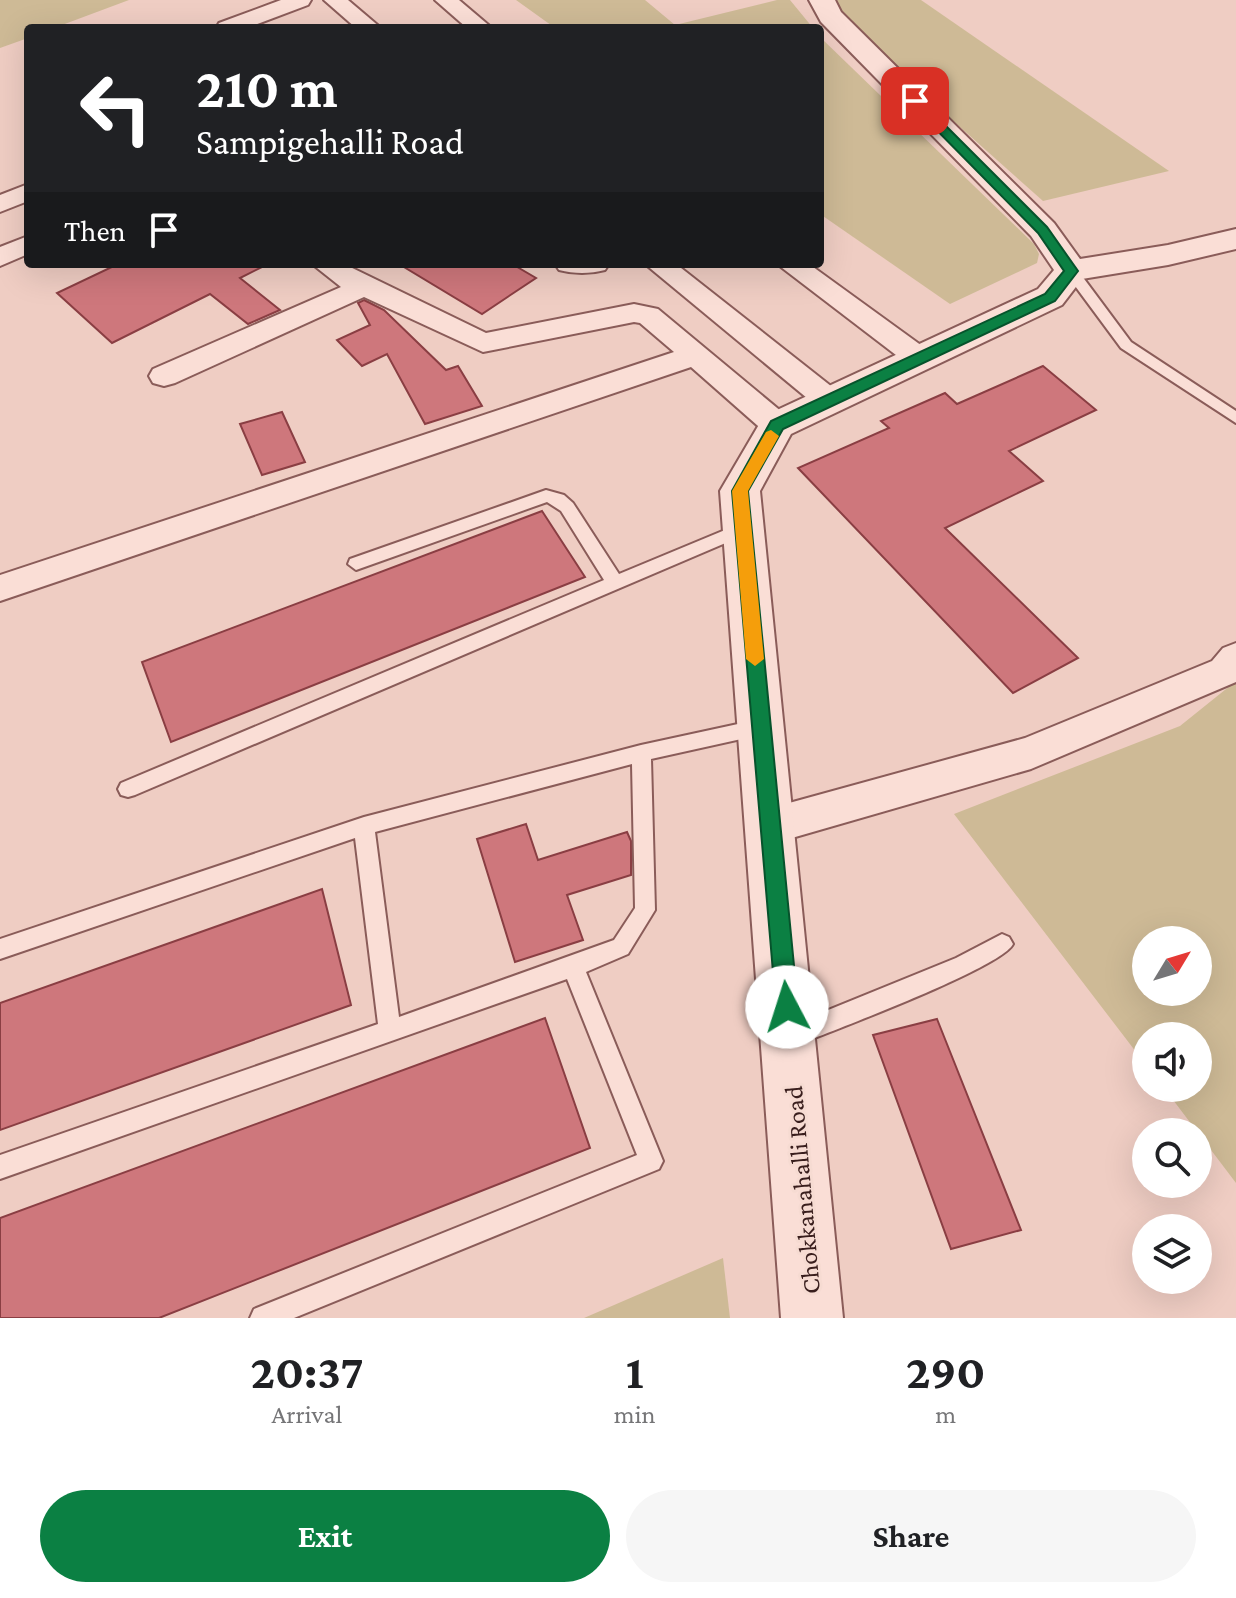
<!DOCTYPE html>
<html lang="en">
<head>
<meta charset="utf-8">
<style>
	:root { --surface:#fff; --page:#f6f6f6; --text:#202124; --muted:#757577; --accent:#0b8043 }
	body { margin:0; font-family:"Crimson Pro",serif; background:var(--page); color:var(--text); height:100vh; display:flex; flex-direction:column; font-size:30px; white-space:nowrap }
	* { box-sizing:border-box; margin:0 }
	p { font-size:26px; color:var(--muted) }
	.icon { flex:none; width:44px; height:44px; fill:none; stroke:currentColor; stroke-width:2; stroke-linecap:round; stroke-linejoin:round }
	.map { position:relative; height:1318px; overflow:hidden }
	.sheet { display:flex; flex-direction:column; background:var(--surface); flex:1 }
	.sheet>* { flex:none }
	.top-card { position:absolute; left:24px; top:24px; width:800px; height:244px; border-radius:8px; box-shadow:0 8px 32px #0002; background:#202124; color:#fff; overflow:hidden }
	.needle { width:52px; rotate:52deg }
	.controls { position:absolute; left:1132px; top:926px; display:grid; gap:16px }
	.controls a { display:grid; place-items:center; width:80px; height:80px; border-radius:50%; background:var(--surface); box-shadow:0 8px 32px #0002; font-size:40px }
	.pin { position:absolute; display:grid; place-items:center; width:68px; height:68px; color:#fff; margin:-34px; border-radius:16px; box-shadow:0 4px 12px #0006 }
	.me { position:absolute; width:88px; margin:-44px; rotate:355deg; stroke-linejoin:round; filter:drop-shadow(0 0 6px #0008) }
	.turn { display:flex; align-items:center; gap:28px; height:168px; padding:0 40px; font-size:36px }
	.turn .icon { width:104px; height:104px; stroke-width:2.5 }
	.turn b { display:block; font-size:56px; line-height:68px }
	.then { display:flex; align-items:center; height:76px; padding:0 40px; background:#0003; gap:16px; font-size:30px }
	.eta { display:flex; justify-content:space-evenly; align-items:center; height:136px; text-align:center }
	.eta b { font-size:48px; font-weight:700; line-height:56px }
	.action { display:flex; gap:16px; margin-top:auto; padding:16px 40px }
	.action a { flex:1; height:92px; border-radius:48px; background:var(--accent); color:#fff; font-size:32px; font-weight:700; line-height:92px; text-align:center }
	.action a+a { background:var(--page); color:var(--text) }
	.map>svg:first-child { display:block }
	.green { fill:#ceba96; fill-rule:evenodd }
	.building { fill:#ce777c; stroke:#8a3e43; stroke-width:2 }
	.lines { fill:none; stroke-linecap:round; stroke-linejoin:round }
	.service-casing { stroke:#8a5c59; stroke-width:4 }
	.minor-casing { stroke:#8a5c59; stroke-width:4 }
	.tertiary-casing { stroke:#8a5c59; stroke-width:4 }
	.service { fill:#faded6; fill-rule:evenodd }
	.minor { fill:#faded6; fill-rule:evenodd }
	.tertiary { fill:#faded6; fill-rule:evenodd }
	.route { fill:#0b8043; stroke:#07532c; stroke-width:2 }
	.slow { fill:#f59e0b }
	.labels { text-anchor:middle; stroke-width:6; stroke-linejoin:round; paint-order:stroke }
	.street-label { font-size:26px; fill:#391e1d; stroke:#f6dbd2 }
</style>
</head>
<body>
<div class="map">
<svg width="1236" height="1318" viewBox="0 0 1236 1318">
	<rect width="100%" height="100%" fill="#efcdc3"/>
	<!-- green -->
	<g class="green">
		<path d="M0,0H129L54,28H28V38L0,48Z"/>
		<path d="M516,0H645L675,25L777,0H790L813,28H555Z"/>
		<path d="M834,0H921L1169,171L1043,201L942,111L844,16Z"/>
		<path d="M820,37L1034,244L1039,254L1037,263L950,304L820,214Z"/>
		<path d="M1236,681V1183L1164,1088H1198V1036H1146V1065L954,814L1180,726ZM1146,940H1198V992H1146Z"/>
		<path d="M723,1258L730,1318H584Z"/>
	</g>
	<!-- building -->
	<g class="building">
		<path d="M118,264H268L240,278L280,310L248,324L210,294L112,343L57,293Z"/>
		<path d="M399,264H512L536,278L482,314Z"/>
		<path d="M364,300L384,310L446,370L458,366L482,406L425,424L387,354L362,366L337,340L370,325L358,303Z"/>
		<path d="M1043,366L1096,410L1009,451L1043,481L945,528L1078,658L1013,693L798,468L889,428L881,421L945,393L957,404Z"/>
		<path d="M282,412L305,462L262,475L240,424Z"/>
		<path d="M542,511L585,577L171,742L142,662Z"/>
		<path d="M526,824L538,860L627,832L631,841V875L567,895L583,940L515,962L477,839Z"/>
		<path d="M322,889L351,1005L0,1130V1003Z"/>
		<path d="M545,1018L590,1148L159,1318H0V1218Z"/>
		<path d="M937,1019L1021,1230L951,1249L873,1035Z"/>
	</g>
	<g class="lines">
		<!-- service casing -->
		<g class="service-casing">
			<g id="service">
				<path d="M1071,267L1076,268L1131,342L1236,411V423L1121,348L1064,271Z"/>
				<path d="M546,490L564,495L573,503L619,574L737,525L743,523L751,529L749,533L135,795L128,797L121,795L118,789L121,783L604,580L561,511L547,502L356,570L348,564L350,559Z"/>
				<path d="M761,719L768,721L770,727L768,733L651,759L655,910L628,954L586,972L663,1161L659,1169L294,1318H250L254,1309L637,1155L567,979L0,1179V1155L378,1024L355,838L0,959V939L364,817L641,745ZM632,764L635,908L614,940L399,1017L375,832Z"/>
				<path d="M1002,934L1009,937L1013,944C1002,968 826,1033 792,1047L784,1044L781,1036L784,1028L956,958Z"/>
			</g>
		</g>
		<!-- minor casing -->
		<g class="minor-casing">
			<g id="minor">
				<path d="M281,0H311L308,5L247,28H216L219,23Z"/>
				<path d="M324,0H348L381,28H356Z"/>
				<path d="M435,0H459L492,28H467Z"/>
				<path d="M28,184V201L0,212V195Z"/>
				<path d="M28,236V254L0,266V247Z"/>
				<path d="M312,264H344L486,333L634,304L658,309L788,417L792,425L788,433L777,436L766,433L691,367L0,601V575L674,352L640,323L634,322L483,352L364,297L175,383L164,386L153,383L149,376L153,369L341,287Z"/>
				<path d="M555,264H609L605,270C590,274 574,274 559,270Z"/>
				<path d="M645,264H676L841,394L845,401L841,408L830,411L819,408Z"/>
				<path d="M777,264H809L929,351L934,358L929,365L919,368L909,365Z"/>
				<path d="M1236,643V682L1031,769L771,844L757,839L751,826L757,813L771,808L1025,738L1212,661L1223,648Z"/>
			</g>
		</g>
		<!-- tertiary casing -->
		<g class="tertiary-casing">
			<path id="tertiary" d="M809,0H835L841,12L1054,223L1080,259L1168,245L1236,229V249L1168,265L1082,279L1062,305L791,434L760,491L843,1318H781L720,491L764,416L1038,289L1054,270L1031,236L821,22Z"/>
		</g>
		<!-- service -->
		<use href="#service" class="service"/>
		<!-- minor -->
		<use href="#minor" class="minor"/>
		<!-- tertiary -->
		<use href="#tertiary" class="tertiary"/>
	</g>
	<!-- route -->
	<path class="route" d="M911,99H919L1047,227L1078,271L1055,301L783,429L748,491L798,1007L795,1015L787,1018L779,1015L776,1007L732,491L771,421L1045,294L1064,271L1038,233L911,104Z"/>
	<!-- slow -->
	<path class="slow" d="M771,430L779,436L748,491L764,659L755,666L746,659L732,491L766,432Z"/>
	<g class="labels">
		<!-- street labels -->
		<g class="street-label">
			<text transform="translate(802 1190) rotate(-95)" y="9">Chokkanahalli Road</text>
		</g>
	</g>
</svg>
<div class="controls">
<a><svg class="needle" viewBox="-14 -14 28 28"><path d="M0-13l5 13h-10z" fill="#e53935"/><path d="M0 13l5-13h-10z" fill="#757577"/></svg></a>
<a><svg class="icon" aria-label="sound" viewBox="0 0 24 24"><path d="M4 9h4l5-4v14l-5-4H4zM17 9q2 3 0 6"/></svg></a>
<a><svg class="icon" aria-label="search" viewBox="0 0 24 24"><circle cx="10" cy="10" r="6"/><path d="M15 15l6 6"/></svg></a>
<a><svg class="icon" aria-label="layers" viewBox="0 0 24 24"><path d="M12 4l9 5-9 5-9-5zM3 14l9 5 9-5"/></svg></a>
</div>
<div class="pin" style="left:915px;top:101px;background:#d93025"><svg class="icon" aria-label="arrive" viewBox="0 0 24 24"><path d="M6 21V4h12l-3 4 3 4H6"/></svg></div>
<svg class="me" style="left:787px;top:1007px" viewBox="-20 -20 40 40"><circle r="19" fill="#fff"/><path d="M0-13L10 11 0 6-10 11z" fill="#0b8043"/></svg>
<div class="top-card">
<div class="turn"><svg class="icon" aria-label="left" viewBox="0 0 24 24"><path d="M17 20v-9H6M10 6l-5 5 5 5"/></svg><div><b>210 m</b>Sampigehalli Road</div></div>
<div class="then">Then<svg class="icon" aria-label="arrive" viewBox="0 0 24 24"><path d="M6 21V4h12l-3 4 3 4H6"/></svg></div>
</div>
</div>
<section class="sheet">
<div class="eta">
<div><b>20:37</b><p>Arrival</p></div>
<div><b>1</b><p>min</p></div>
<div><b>290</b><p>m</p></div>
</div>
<div class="action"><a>Exit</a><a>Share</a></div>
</section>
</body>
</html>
